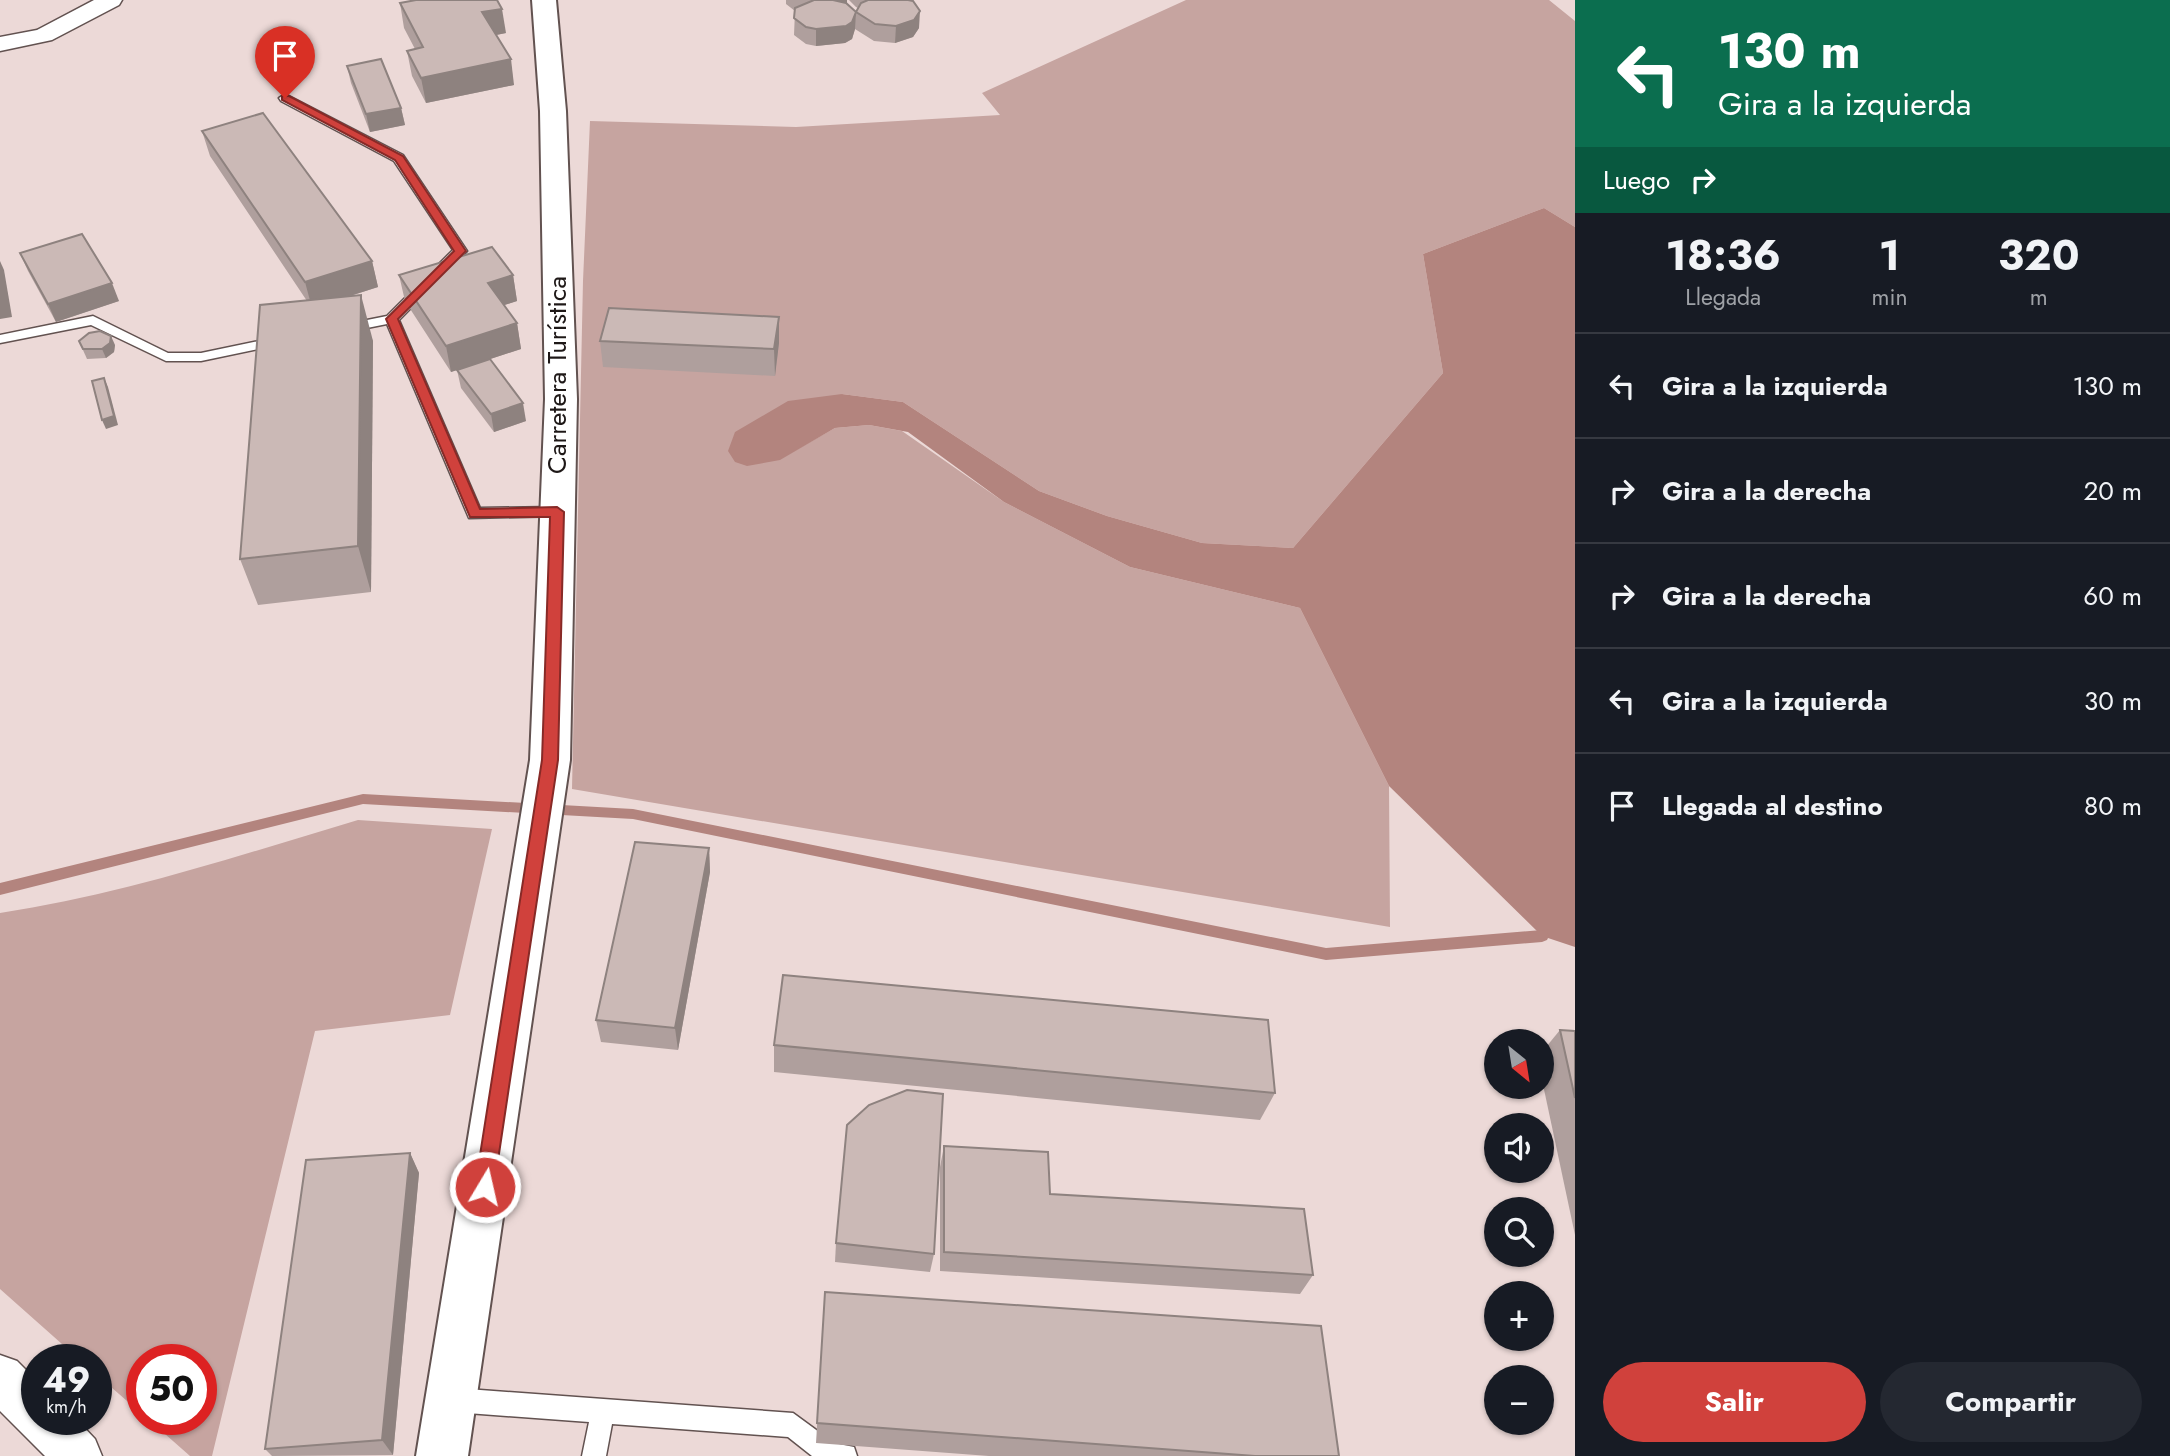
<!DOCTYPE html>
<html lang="es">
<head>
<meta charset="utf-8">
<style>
	:root { --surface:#171b24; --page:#242831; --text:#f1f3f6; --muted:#9ea1a6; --line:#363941; --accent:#d0413c }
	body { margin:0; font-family:Jost,sans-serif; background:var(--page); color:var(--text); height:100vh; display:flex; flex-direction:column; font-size:26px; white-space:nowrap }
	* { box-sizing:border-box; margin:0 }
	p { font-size:23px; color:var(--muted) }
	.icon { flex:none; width:38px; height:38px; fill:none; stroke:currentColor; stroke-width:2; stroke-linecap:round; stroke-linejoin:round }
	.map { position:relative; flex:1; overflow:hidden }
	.sheet { display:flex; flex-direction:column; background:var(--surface); width:595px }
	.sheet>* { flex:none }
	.banner { background:#0b6e4f; color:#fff; overflow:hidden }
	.needle { width:46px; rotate:150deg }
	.buttons { position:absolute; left:1484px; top:1029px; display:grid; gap:14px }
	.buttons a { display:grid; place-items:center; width:70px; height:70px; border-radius:50%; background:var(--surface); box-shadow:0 2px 5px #0004; font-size:35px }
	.speed { position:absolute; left:21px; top:1344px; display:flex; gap:14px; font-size:35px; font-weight:700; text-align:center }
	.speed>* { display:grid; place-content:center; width:91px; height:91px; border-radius:50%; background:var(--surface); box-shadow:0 2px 5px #0004; line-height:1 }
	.speed small { font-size:18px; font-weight:400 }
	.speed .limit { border:10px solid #d22; background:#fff; color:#111 }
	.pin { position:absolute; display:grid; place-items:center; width:60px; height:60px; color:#fff; margin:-72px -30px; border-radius:50% 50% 50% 0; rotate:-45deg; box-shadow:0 0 7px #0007 }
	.pin .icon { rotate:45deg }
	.me { position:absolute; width:77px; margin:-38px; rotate:9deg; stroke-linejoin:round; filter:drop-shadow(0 0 5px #0008) }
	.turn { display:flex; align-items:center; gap:24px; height:147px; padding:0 28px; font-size:32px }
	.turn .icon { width:91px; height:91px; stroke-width:2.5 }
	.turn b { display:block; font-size:49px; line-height:60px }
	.then { display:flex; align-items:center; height:66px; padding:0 28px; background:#0003; gap:14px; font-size:26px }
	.eta { display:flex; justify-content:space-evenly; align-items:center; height:119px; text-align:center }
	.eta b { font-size:42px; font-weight:700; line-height:49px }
	.primary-button { display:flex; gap:14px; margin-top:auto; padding:14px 28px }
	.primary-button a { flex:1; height:80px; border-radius:42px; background:var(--accent); color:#fff; font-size:28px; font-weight:700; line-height:80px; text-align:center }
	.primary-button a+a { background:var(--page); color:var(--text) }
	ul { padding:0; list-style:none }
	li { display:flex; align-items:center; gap:21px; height:105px; padding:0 28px; border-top:2px solid var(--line) }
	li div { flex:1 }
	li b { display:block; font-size:26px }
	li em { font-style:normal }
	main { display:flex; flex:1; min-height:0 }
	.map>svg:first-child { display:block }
	.green { fill:#c6a4a0 }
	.water { fill:#b3847e }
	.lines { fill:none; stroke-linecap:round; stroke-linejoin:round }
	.stream { fill:#b3847e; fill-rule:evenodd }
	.lane-casing { stroke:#625250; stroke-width:3 }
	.street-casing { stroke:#625250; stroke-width:3 }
	.secondary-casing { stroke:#625250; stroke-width:4 }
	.lane { fill:#fff; fill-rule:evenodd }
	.street { fill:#fff; fill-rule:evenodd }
	.secondary { fill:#fff; fill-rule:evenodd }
	.wall { fill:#af9f9d }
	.shaded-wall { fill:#8e827f }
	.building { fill:#cbb9b6; stroke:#8e827f; stroke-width:2 }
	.route { fill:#d0413c; stroke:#872a27; stroke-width:2 }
	.labels { text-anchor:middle; stroke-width:6; stroke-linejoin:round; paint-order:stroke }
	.street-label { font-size:26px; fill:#1e1817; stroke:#fff }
</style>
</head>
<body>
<main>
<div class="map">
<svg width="1575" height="1456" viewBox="0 0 1575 1456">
	<rect width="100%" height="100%" fill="#ecd9d7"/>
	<!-- green -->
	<g class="green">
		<path d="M1186,0H1549L1575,21V227L1544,208L1423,254L1443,373L1293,548L1202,543L1107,516L1039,491L903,402L842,394L780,459L835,428L869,425L902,431L1004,502L1130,567L1300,608L1389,786L1390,927L572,789L583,281L590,121L796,127L1000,115L982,93Z"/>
		<path d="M358,820L492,829L450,1015L315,1031L212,1456H190L148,1419H201V1360H142V1414L96,1374V1360H80L0,1289V913C122,895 240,855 358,820Z"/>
	</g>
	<!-- water -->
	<path class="water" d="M1544,208L1575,227V947L1542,936L1389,786L1300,608L1130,567L1004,502L908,432L869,425L835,428L780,460L747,466L735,462L728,451L735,432L788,401L842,394L903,402L1039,491L1107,516L1202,543L1293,548L1443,373L1423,254Z"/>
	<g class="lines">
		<!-- stream -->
		<path class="stream" d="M363,794L633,809L1326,948L1542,930L1547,932L1549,936L1547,940L1542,942L1326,960L633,819L363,804L0,895V883Z"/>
		<!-- lane casing -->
		<g class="lane-casing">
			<g id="lane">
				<path d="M285,94L403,155L467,251L399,320L480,508L557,507L562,508L565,512L562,516L469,518L387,324L347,332L340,328L342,325L387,316L453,250L394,161L281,101L279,98Z"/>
				<path d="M93,316L168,353H201L278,337L285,341L278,345L201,361H166L91,325L0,343V335Z"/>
				<path d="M454,1388L793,1413L834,1443L854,1447L857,1456H812L788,1437L612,1424L606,1456H582L589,1422L454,1412L446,1408L442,1400L446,1392Z"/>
			</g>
		</g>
		<!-- street casing -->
		<g class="street-casing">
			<g id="street">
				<path d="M94,0H122L119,5L52,40L0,51V37L37,30Z"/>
				<path d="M0,1355L17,1361L37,1381V1419H76L95,1439L102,1456H45L0,1411Z"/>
			</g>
		</g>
		<!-- secondary casing -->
		<g class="secondary-casing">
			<path id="secondary" d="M532,0H556L566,111L577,399L570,760L468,1456H416L530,760L545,399L540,111Z"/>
		</g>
		<!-- lane -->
		<use href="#lane" class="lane"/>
		<!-- street -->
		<use href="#street" class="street"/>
		<!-- secondary -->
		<use href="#secondary" class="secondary"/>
	</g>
	<!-- wall -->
	<g class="wall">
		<path d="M786,0H847V4L856,12L858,8L856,7L849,0H908L919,28L913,37L895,43L874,41L855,29L852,39L845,43L816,46L806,44L794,35L795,11L786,4Z"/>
		<path d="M400,3L506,33L496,35L514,85L426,103L412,76L407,51L415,49L404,28Z"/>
		<path d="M347,66L401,108L405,125L370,132L351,83Z"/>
		<path d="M202,131L372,261L378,287L347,297L373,341L371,592L258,605L240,559L307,301L210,156Z"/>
		<path d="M20,253L119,301L56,322L28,271Z"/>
		<path d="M399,275H513L517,301L504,305L517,323L521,349L490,359L526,421L494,432L461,388L457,370L469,366L451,372L405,301Z"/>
		<path d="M779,317V343L775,376L603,367L600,341Z"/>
		<path d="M79,341L115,345L114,352L106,358L87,359Z"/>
		<path d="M709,848L710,872L678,1050L601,1042L596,1020Z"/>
		<path d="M1560,1030L1575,1031V1235L1542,1080V1052Z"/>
		<path d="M774,1045L1275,1093L1260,1120L774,1072Z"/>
		<path d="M944,1146L1050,1194L1313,1275L1300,1294L940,1271V1167Z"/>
		<path d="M410,1153L419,1173L393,1455L272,1456L265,1449Z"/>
		<path d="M836,1243L934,1254L930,1272L835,1262Z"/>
		<path d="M825,1292L1339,1456H989L816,1443Z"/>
	</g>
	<!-- shaded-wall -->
	<g class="shaded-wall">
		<path d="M826,0H847V3L837,12Z"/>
		<path d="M502,9L506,33L486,37L482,12Z"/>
		<path d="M920,11L919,28L913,37L895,43L896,26Z"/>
		<path d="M856,12L855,29L852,39L845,43L816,46V29Z"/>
		<path d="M511,59L514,85L426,103L421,78Z"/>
		<path d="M401,108L405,125L370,132L366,114Z"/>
		<path d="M0,261L4,270L12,317L0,319Z"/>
		<path d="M372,261L378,287L312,308L305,282Z"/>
		<path d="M513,275L517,301L492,309L488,283Z"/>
		<path d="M112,283L119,301L56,322L48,304Z"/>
		<path d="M361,295L373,341L371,592L358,546Z"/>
		<path d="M779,317V343L775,376L774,349Z"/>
		<path d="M517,323L521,349L451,372L446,346Z"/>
		<path d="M111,336L115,345L114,352L106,358L102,349Z"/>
		<path d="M104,378L108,387L118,425L106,429L102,420Z"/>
		<path d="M523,403L526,421L494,432L491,414Z"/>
		<path d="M709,848L710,872L678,1050L675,1028Z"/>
		<path d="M410,1153L419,1173L393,1455L382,1440Z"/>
	</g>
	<!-- building -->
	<g class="building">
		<path d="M416,0H497L502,9L482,12L511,59L421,78L407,51L423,47L400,3Z"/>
		<path d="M814,0H833L846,3L856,12L861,3L868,0H908L913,1L920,11L914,20L896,26L875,24L856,12L852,22L846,26L816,29L806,27L794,18L795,8Z"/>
		<path d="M381,59L401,108L366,114L347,66Z"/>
		<path d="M263,113L372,261L305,282L202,131Z"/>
		<path d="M82,234L112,283L48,304L20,253Z"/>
		<path d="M492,247L513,275L488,283L517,323L446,346L399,275Z"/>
		<path d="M361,295L358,546L240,559L260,305Z"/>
		<path d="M609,308L779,317L774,349L600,341Z"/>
		<path d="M100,331L111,336L110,343L102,349H83L79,341L89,333Z"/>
		<path d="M490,359L523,403L491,414L457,370Z"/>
		<path d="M104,378L114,416L102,420L92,381Z"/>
		<path d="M635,842L709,848L675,1028L596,1020Z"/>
		<path d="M783,975L1268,1020L1275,1093L774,1045Z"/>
		<path d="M1560,1030L1575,1031V1098Z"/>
		<path d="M907,1090L943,1094L934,1254L836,1243L847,1125L869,1105Z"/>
		<path d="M944,1146L1048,1152L1050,1194L1304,1209L1313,1275L944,1252Z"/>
		<path d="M410,1153L382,1440L265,1449L306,1160Z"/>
		<path d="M825,1292L1321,1326L1339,1456H1255L817,1423Z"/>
	</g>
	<!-- route -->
	<path class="route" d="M282,96H289L403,156L466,251L398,319L480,509L557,507L564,512L558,760L494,1187L492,1193L485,1196L478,1193L475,1187L542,760L550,517H470L386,319L454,251L395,160L282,100Z"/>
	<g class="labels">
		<!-- street labels -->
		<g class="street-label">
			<text transform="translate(557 375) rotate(-90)" y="9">Carretera Turística</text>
		</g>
	</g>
</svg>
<div class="buttons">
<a><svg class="needle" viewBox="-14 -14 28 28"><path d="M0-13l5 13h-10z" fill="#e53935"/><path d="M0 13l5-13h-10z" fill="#9ea1a6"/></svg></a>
<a><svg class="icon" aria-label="sound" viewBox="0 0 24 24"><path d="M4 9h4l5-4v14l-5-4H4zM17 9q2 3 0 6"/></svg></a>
<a><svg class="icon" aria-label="search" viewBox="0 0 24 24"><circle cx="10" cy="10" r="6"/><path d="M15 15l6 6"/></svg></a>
<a>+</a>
<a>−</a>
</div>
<div class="speed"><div>49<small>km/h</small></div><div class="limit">50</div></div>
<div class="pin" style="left:285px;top:98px;background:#d93025"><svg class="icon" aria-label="arrive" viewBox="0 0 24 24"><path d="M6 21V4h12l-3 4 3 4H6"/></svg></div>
<svg class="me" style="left:485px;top:1187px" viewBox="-20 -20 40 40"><circle r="17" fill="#d0413c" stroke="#fff" stroke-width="3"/><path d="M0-11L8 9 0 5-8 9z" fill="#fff"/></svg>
</div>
<section class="sheet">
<div class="banner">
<div class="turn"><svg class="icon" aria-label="left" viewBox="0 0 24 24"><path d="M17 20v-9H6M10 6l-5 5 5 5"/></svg><div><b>130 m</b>Gira a la izquierda</div></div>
<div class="then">Luego<svg class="icon" aria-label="right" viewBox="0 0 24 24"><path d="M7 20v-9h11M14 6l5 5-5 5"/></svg></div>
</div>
<div class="eta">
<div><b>18:36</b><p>Llegada</p></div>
<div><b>1</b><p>min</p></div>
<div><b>320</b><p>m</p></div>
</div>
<ul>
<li><svg class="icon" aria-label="left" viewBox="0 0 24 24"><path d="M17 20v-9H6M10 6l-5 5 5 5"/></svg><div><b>Gira a la izquierda</b></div><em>130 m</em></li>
<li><svg class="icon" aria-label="right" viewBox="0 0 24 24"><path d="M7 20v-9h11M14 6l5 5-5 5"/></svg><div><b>Gira a la derecha</b></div><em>20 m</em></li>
<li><svg class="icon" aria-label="right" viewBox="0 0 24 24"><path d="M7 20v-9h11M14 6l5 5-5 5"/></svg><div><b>Gira a la derecha</b></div><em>60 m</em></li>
<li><svg class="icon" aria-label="left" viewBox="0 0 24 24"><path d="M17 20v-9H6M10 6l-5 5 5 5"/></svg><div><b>Gira a la izquierda</b></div><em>30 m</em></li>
<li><svg class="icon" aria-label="arrive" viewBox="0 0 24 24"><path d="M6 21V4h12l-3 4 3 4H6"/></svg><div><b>Llegada al destino</b></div><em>80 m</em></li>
</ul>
<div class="primary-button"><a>Salir</a><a>Compartir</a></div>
</section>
</main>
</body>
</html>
